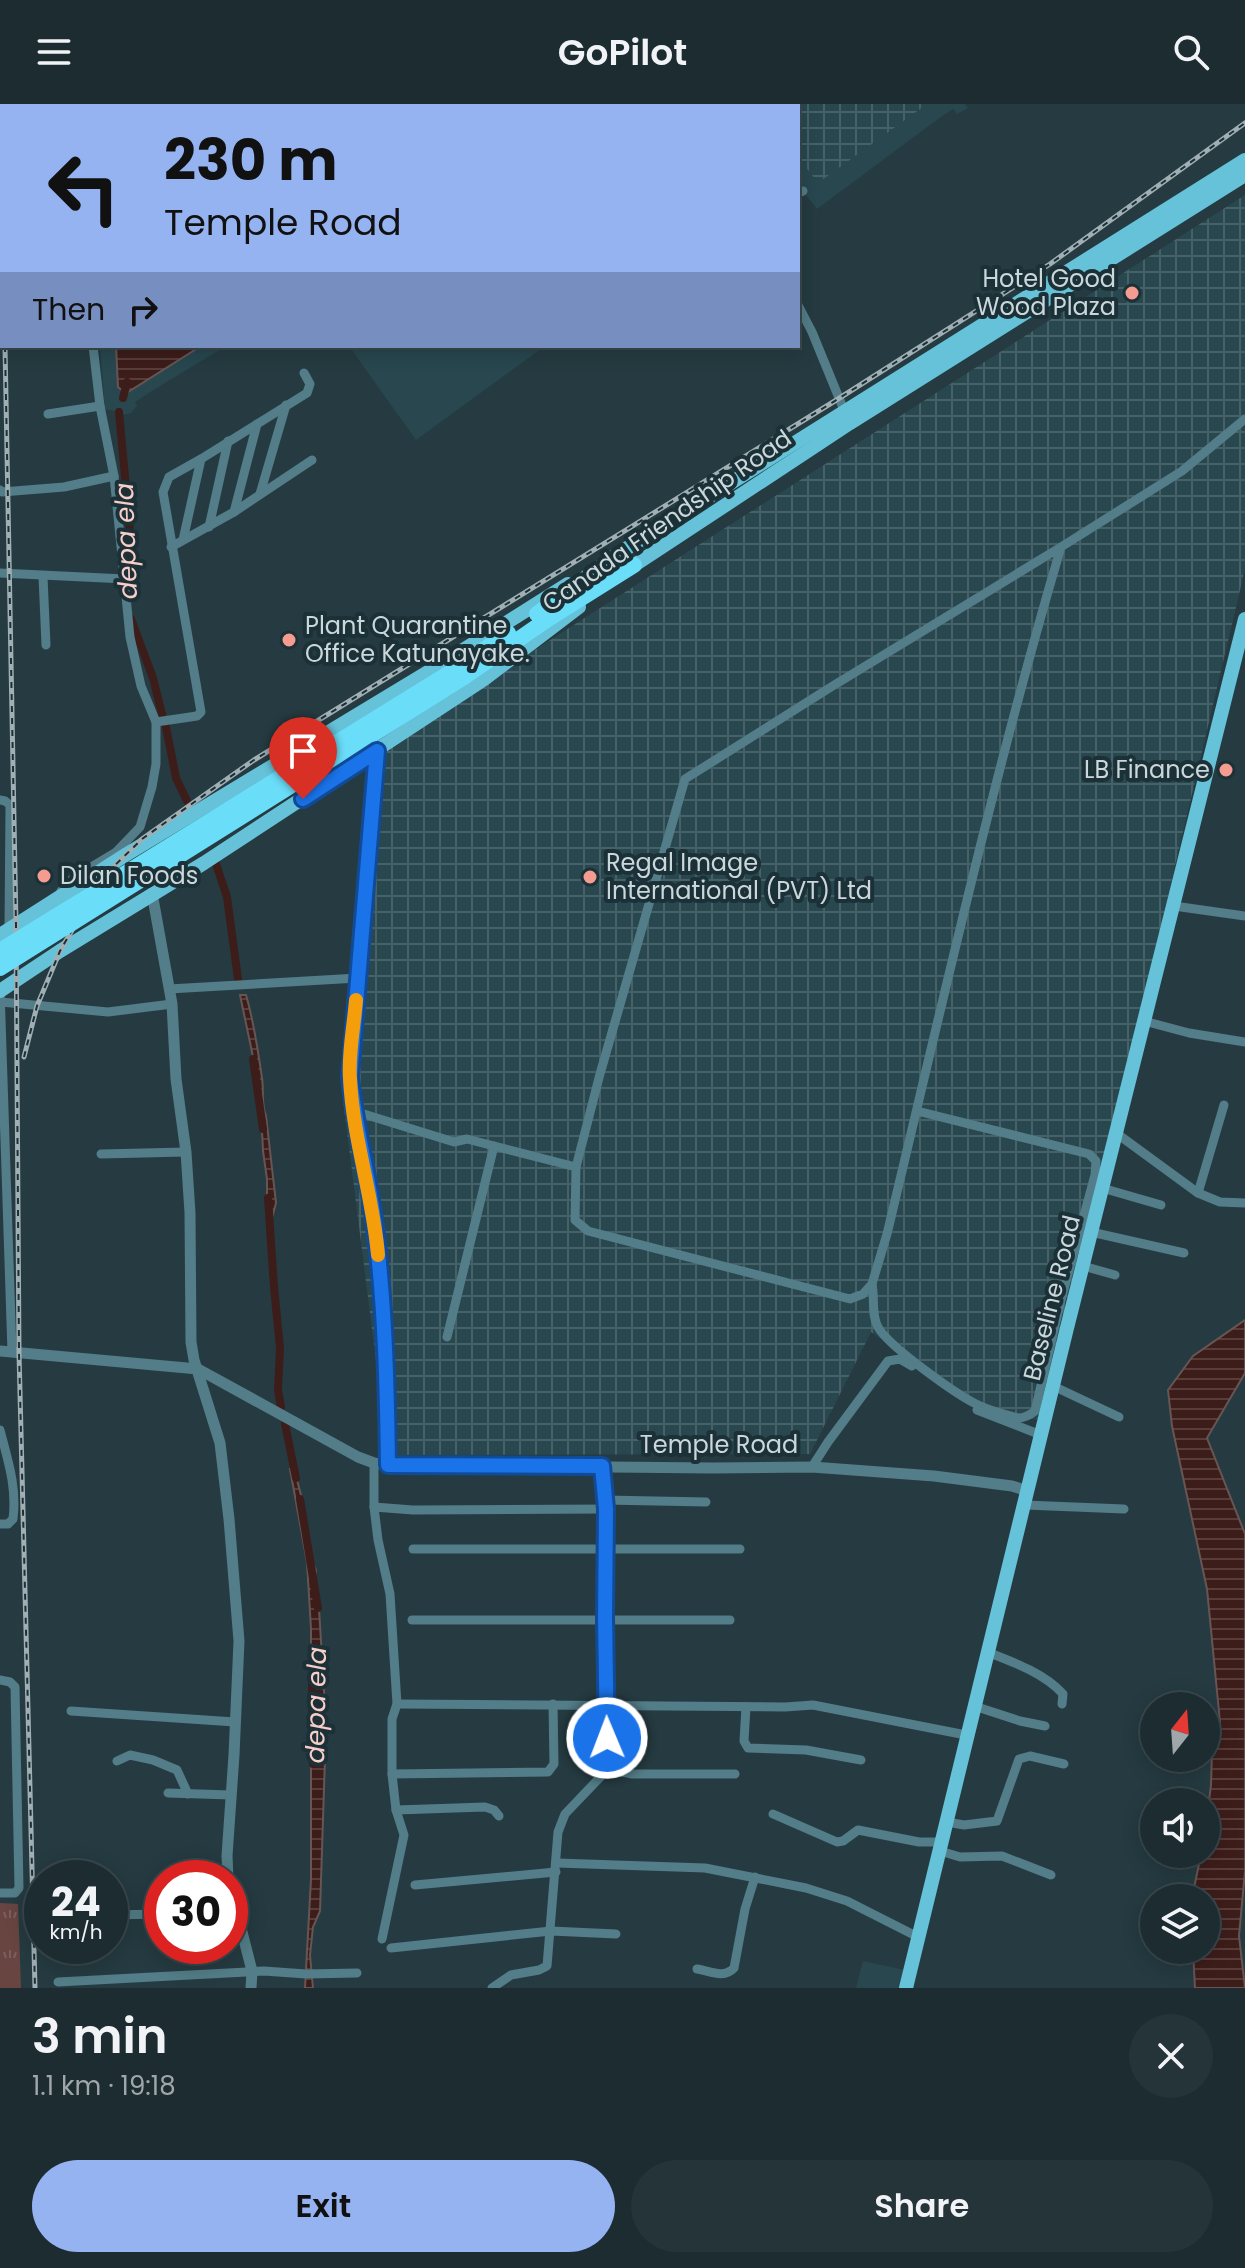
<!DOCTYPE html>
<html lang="en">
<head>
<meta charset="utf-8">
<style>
	:root { --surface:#1c2c31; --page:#253439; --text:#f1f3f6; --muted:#a0a7ab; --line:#3a484d; --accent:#95b2f1 }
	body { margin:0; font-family:Poppins,sans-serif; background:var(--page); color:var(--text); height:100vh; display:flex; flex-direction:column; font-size:30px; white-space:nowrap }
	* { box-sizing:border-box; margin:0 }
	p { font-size:26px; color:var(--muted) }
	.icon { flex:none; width:44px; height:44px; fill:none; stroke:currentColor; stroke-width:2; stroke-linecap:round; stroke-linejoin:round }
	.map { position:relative; height:1884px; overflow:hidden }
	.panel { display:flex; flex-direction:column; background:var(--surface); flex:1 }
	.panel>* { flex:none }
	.hud { position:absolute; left:0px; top:0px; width:800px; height:244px; box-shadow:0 4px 20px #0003,0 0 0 2px var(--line); background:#95b2f1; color:#111; overflow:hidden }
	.needle { width:52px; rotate:17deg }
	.fabs { position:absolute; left:1140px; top:1588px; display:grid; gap:16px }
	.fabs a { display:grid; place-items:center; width:80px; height:80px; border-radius:50%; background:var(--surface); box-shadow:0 4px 20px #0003,0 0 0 2px var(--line); font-size:40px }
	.speed { position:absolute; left:24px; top:1756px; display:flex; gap:16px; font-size:40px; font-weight:700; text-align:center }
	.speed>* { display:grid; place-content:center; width:104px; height:104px; border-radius:50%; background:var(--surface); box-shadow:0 4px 20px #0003,0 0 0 2px var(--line); line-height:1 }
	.speed small { font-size:20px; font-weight:400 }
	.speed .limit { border:12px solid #d22; background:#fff; color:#111 }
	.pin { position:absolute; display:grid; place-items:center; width:68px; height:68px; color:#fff; margin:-82px -34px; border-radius:50% 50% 50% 0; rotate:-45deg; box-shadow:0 0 8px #0007 }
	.pin .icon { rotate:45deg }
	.me { position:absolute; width:88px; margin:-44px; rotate:359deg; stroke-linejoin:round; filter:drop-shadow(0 0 6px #0008) }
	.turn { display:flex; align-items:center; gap:28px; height:168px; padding:0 32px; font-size:36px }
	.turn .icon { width:104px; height:104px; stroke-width:2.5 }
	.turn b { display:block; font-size:56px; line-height:68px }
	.then { display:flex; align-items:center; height:76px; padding:0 32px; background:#0003; gap:16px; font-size:30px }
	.round { display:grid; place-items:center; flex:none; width:84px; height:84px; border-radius:42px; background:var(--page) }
	.headline { display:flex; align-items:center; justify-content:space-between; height:136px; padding:0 32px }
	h1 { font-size:48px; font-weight:600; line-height:60px }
	.cta { display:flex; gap:16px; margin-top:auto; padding:16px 32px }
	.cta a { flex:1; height:92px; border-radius:48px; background:var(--accent); color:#111; font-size:32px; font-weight:600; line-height:92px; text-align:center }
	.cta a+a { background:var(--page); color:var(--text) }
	header { display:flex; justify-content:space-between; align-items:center; height:104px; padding:0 32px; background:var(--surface); font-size:36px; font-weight:600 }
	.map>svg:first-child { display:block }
	.built { fill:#28474f }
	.industrial { fill:url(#industrial-grid) }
	.grass { fill:url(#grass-tufts) }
	.water { fill:url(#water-rules); stroke:#675554; stroke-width:2 }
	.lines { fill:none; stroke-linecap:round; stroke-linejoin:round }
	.canal { stroke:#3d1d1a; stroke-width:8 }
	.taxiway { stroke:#62757a; stroke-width:22 }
	.minor { stroke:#537d88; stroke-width:9 }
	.tertiary { stroke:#537d88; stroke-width:11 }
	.primary { stroke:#65c2d8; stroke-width:14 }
	.motorway { stroke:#6addf8; stroke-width:16 }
	.rail-casing { stroke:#a0afb4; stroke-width:5 }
	.rail { stroke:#1b3137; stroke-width:2; stroke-dasharray:6; stroke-linecap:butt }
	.motorway-bridge { stroke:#6addf8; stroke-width:16 }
	.route-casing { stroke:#114b97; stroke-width:20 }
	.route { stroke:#1a73e8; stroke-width:14 }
	.slow { stroke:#f59e0b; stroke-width:14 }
	.poi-dot { fill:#f59c91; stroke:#1b3137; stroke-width:3 }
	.labels { text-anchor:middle; stroke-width:8; stroke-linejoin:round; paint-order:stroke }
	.poi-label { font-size:24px; fill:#cad7db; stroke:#1b3137; text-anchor:start }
	.street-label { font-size:24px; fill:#cad7db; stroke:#1b3137 }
	.water-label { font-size:26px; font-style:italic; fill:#f8cec8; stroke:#1b3137 }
</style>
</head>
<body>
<header><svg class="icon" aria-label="menu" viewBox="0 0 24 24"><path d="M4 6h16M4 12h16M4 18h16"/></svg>GoPilot<svg class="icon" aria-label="search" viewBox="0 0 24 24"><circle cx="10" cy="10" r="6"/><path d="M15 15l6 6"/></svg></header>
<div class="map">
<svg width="1245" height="1884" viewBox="0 0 1245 1884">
	<defs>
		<pattern id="industrial-grid" width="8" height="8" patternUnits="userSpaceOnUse" patternTransform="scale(2)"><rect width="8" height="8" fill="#28474f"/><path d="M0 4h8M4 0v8" fill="none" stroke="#466168"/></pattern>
		<pattern id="grass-tufts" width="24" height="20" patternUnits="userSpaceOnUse" patternTransform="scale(2)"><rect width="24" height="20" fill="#684541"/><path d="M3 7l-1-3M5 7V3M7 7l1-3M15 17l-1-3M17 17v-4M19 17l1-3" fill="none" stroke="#7c5f5c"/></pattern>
		<pattern id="water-rules" width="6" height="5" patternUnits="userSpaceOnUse" patternTransform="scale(2)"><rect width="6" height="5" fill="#3d1d1a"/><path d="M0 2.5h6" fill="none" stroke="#583d3b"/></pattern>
	</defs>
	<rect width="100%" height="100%" fill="#253b41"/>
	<!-- built -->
	<g class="built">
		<path d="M7,0H965L968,4L957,10L953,5L938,15L817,105L798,81V2H7Z"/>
		<path d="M100,242H226L155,285L135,298L137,302L131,309L122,311L119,308L105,305Z"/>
		<path d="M349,242H545L416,336Z"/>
		<path d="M863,1857L910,1867L906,1884H856Z"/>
	</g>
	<!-- industrial -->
	<g class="industrial">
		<path d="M640,0H927L818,79L798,53V2H638Z"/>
		<path d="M1245,91V465L1044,1318L972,1297L871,1228L810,1350L388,1351L343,996L377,647Z"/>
	</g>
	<!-- grass -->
	<path class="grass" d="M0,1799L18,1800L21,1884H0Z"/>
	<!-- water -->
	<g class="water">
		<path d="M116,242H201L128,288H124L118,283Z"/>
		<path d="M240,891H246C254,918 258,946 262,974C264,986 261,1001 266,1012L276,1099L272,1114L267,1091V1075L263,1047L260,986Z"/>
		<path d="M1245,1216V1269L1207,1334L1245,1430V1767L1239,1832L1245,1884H1195L1193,1846H1206V1794H1192L1201,1750H1206V1721L1211,1681L1212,1647L1220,1618L1207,1485L1172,1322L1168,1286L1193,1252Z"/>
		<path d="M290,1365H294L301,1391L304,1422L312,1457L316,1466L314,1482L319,1505L323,1569L326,1623L320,1807L313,1823L310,1851L313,1884H305L311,1775V1525L307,1458Z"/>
	</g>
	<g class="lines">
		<!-- canal -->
		<g class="canal">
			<path d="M17,2L18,0"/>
			<path d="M123,294L127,278"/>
			<path d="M119,308L131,438L129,490"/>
			<path d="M131,515L153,574L162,610"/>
			<path d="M166,623L176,674L187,697"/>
			<path d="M216,760L227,793L238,875"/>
			<path d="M253,955L263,1025"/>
			<path d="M268,1094L274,1183L280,1244L278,1286L281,1303"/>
			<path d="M285,1320L296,1374"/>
			<path d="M300,1395L318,1504"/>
			<path d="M312,1573L313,1660"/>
		</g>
		<!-- taxiway -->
		<path class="taxiway" d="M434,0L436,2"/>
		<!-- minor -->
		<g class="minor">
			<path d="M798,89L803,87"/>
			<path d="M0,200H2"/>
			<path d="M798,201L812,228L846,311"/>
			<path d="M48,310L100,302"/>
			<path d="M0,386L2,388L64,383L114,372"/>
			<path d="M260,390L286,301"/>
			<path d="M234,408L257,320"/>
			<path d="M209,423L228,337"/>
			<path d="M183,436L201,355"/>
			<path d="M171,443L234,408L312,356"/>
			<path d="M1061,443C994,670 942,901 887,1130L872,1180L863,1190L850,1195L588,1127L575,1116L576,1063L600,970L685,675L831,583L1061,443L1182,367L1245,315"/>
			<path d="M0,469L125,475"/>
			<path d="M43,473L46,541"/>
			<path d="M156,618L197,612L201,608L163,388L169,373L201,355L307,289L310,280L304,269"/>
			<path d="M377,647L350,973C355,1023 369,1073 375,1123C385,1202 386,1281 388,1361"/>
			<path d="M0,696L5,697L10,701L9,824"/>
			<path d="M61,787L73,774L116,748L140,723L152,683L156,660V618L141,582L130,533L114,372L100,302L93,242"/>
			<path d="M1174,802L1245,812"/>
			<path d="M0,885L12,1248"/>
			<path d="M169,885L358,874"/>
			<path d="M1,898L108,908L172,900"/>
			<path d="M1144,917L1189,929L1245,938"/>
			<path d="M354,1007L454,1038L467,1035L576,1063"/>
			<path d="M1116,1029L1198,1089L1220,1098L1245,1099"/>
			<path d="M101,1050L186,1048"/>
			<path d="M1102,1084L1161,1101"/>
			<path d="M1198,1089L1224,1001"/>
			<path d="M1091,1128L1184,1149"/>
			<path d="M1083,1162L1115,1171"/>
			<path d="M872,1180C875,1194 871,1211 878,1223C888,1242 956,1290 976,1300C986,1305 1008,1312 1018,1314C1025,1314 1030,1311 1035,1307L1061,1196L1095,1071L1096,1057L1089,1050L917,1007"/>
			<path d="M447,1233L494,1042"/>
			<path d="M1053,1282L1119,1313"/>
			<path d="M977,1306L1041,1331"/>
			<path d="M0,1326C8,1357 17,1383 13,1415L8,1420H0"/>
			<path d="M374,1359V1403L378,1436L390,1490L397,1600L392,1615V1670L396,1706L404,1731L382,1835"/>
			<path d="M812,1363L828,1338L888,1257L900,1255L912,1262"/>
			<path d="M605,1396L706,1398"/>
			<path d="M1025,1401L1124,1405"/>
			<path d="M374,1403L413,1406L606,1405"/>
			<path d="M413,1445H740"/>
			<path d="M412,1516H730"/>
			<path d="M987,1548C1013,1558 1044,1569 1063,1590L1062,1600"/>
			<path d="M0,1576L10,1578L15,1583L19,1784L15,1789H0"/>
			<path d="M397,1600C526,1600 655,1603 785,1603L813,1601L966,1631"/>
			<path d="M974,1602L1020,1617L1045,1622"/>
			<path d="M746,1603L744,1637L748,1644L806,1646L861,1656"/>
			<path d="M71,1607L235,1618"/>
			<path d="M117,1657L130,1651L153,1656L177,1666L188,1690"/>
			<path d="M608,1665L632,1670H735"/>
			<path d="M392,1670L548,1668L554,1660L553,1600"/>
			<path d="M168,1689L231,1691"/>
			<path d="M396,1706L485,1703L494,1706L499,1712"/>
			<path d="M773,1710L837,1738L843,1737L858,1726L919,1738H942"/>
			<path d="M947,1718L964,1721L997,1717L1019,1655L1030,1652L1064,1660"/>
			<path d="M940,1747L960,1753L1002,1752L1051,1771"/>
			<path d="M557,1759L705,1764L806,1784L847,1797L918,1833"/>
			<path d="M415,1781L556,1768"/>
			<path d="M110,1811L162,1810"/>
			<path d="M391,1844L551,1827L616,1830"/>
			<path d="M697,1865C710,1867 724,1875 734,1864L745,1805L755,1773"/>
			<path d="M58,1878L264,1867L306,1870L357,1869"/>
			<path d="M492,1884L511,1871L539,1866L547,1862L558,1728L565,1710L608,1665L605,1515L606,1405L602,1362"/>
		</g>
		<!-- tertiary -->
		<g class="tertiary">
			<path d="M152,789L172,900L176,975L186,1048L190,1109L191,1238L194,1256L220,1339L229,1415L239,1537L234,1651L227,1752L228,1774"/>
			<path d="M0,1247L198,1265L358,1353L374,1359L388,1361L713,1364L812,1363L934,1372L1012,1382L1028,1387"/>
			<path d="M230,1781L252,1867L251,1884"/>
		</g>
		<!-- primary -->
		<g class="primary">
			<path d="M613,453L1245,56"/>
			<path d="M627,466L850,319L1245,71"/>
			<path d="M0,831L127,750L428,568L568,480"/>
			<path d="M0,887L60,847L204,759L483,576L579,503"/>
			<path d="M906,1884L1066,1228L1245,515"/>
		</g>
		<!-- motorway -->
		<g class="motorway">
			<path d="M537,510L622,448"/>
			<path d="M456,565L508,529"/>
			<path d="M464,573L548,515L634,461"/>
		</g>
		<!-- rail casing -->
		<g class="rail-casing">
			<g id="rail">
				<path d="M0,0L2,98"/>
				<path d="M5,242L16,821L19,1249L35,1884"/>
				<path d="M24,953L37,902L60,847L97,783L111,765L142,735L254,656L838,295L1050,160L1245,19"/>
			</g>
		</g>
		<!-- rail -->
		<use href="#rail" class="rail"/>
		<!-- motorway-bridge -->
		<g class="motorway-bridge">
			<path d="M0,847L456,565"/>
			<path d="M0,864L464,573"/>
		</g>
	</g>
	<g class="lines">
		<!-- route casing -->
		<g class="route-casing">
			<path id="route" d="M303,695L377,647L350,973C355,1023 369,1073 375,1123C385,1202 387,1281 388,1361L602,1362L606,1405L605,1515L607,1634"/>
		</g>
		<!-- route -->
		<use href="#route" class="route"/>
		<!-- slow -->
		<path class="slow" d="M356,896C354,922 348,950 350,975C353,1035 373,1092 378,1151"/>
	</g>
	<!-- markers -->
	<g class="poi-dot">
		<circle cx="1132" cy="189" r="8"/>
		<circle cx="289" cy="536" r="8"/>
		<circle cx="1226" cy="666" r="8"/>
		<circle cx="44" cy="772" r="8"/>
		<circle cx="590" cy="773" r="8"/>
	</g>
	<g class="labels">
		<!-- poi labels -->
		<g class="poi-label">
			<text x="1116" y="183" text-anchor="end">Hotel Good<tspan x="1116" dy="28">Wood Plaza</tspan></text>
			<text x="305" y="530">Plant Quarantine<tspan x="305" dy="28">Office Katunayake.</tspan></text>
			<text x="1210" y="674" text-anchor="end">LB Finance</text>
			<text x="606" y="767">Regal Image<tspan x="606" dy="28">International (PVT) Ltd</tspan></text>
			<text x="60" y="780">Dilan Foods</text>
		</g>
		<!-- street labels -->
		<g class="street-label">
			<text transform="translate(667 417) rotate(-35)" y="8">Canada Friendship Road</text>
			<text transform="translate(1052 1194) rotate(-76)" y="8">Baseline Road</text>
			<text x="719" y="1349">Temple Road</text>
		</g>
		<!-- water labels -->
		<g class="water-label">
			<text transform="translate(126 437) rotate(-92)" y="9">depa ela</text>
			<text transform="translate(316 1601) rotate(-89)" y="9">depa ela</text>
		</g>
	</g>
</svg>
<div class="fabs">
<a><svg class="needle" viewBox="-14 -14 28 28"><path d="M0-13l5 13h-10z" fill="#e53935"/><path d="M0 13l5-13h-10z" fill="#a0a7ab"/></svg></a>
<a><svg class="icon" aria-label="sound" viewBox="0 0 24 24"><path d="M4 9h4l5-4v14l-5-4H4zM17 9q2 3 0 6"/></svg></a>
<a><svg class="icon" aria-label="layers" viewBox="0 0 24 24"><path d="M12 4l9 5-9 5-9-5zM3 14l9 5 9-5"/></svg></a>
</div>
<div class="speed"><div>24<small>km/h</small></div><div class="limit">30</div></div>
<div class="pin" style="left:303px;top:695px;background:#d93025"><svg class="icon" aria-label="arrive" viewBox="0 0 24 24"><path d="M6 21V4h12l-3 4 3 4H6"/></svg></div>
<svg class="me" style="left:607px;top:1634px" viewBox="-20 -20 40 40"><circle r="17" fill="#1a73e8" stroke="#fff" stroke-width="3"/><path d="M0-11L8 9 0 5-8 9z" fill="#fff"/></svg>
<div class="hud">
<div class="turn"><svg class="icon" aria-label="left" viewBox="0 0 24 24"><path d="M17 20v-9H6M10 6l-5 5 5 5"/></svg><div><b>230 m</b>Temple Road</div></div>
<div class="then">Then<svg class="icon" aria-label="right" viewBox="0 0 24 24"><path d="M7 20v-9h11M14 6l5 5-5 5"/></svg></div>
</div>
</div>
<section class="panel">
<div class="headline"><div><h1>3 min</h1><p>1.1 km · 19:18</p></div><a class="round"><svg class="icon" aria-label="close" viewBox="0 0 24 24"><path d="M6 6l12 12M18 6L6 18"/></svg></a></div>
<div class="cta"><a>Exit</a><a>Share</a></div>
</section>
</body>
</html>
